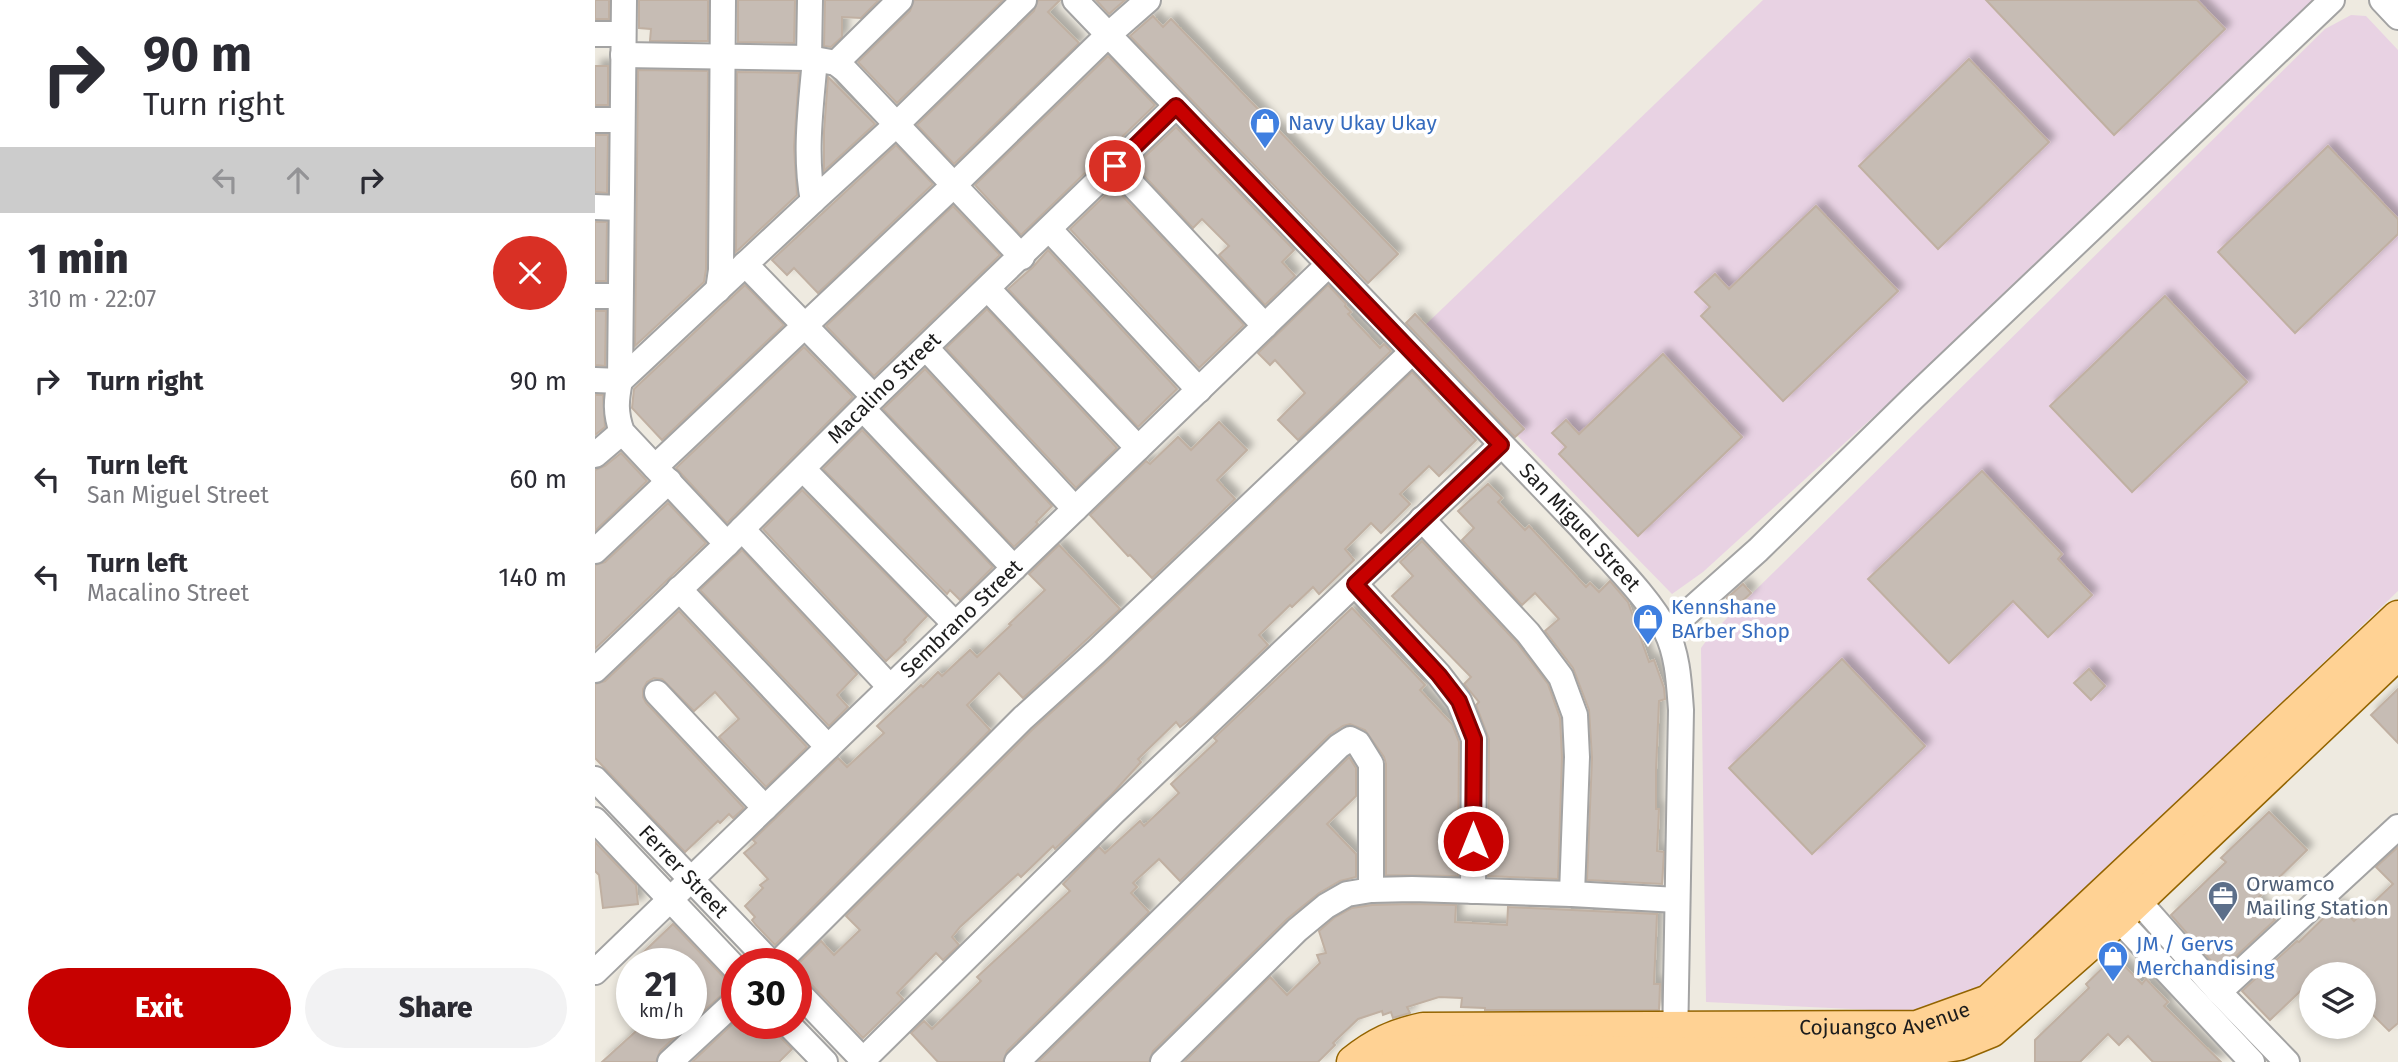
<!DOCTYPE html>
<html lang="en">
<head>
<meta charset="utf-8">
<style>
	:root { --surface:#fff; --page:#f2f2f3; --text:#2b2b33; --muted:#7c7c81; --accent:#c70100 }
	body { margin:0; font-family:"Fira Sans",sans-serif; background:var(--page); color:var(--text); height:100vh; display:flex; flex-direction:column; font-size:26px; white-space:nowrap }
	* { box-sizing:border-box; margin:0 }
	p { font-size:23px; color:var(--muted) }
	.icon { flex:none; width:38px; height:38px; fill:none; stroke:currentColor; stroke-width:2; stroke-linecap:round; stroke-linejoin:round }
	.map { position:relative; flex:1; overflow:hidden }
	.drawer { display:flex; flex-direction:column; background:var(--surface); width:595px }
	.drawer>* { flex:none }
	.top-card { background:#fff; color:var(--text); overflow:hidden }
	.tools { position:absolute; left:1704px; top:962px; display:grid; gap:14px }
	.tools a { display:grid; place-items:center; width:77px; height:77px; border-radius:50%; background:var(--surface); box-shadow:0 4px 10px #0003; font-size:35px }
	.speed { position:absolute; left:21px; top:948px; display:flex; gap:14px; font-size:35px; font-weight:700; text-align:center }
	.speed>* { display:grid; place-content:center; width:91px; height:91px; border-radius:50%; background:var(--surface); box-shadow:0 4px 10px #0003; line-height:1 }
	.speed small { font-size:18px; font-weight:400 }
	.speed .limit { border:10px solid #d22; background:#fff; color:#111 }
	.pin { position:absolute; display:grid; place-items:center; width:60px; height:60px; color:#fff; margin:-30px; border:4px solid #fff; border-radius:50%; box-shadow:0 2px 7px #0007 }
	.me { position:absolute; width:77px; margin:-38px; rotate:0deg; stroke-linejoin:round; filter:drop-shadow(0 0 5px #0008) }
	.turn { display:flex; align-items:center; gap:24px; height:147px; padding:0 28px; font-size:32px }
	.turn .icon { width:91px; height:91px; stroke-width:2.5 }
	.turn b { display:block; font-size:49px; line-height:60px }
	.lanes { display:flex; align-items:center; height:66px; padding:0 28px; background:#0003; justify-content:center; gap:35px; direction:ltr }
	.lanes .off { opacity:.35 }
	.round { display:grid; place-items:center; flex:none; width:74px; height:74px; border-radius:37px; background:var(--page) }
	.headline { display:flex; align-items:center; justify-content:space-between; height:119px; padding:0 28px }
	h1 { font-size:42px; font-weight:800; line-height:52px }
	.action { display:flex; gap:14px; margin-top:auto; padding:14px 28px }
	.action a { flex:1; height:80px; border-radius:42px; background:var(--accent); color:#fff; font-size:28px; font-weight:800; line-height:80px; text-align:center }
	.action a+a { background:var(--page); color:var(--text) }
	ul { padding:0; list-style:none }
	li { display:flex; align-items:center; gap:21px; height:98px; padding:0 28px }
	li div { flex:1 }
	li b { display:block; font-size:26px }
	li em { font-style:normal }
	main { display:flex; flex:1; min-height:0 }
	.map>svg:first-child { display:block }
	.industrial { fill:#e8d2e3 }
	.building { fill:#c6bcb4; stroke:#c0b0a2; stroke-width:2; filter:url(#shadow) }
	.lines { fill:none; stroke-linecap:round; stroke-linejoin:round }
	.minor-casing { stroke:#a3a3a3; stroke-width:28 }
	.major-casing { stroke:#936400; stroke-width:35 }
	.minor { stroke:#fff; stroke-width:24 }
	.major { stroke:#ffd294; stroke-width:32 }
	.route-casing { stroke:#810100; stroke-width:18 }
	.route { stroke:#c70100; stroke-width:12 }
	.labels { text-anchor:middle; stroke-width:7; stroke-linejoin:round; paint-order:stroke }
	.shop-label { font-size:21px; fill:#366cbe; stroke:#fff; text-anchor:start }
	.street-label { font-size:21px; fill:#1c1c1c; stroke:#fff }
	.service-label { font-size:21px; fill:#4e5e75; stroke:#fff; text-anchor:start }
</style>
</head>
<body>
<main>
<section class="drawer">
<div class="top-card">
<div class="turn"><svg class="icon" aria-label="right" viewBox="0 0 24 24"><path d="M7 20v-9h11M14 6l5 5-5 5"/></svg><div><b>90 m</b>Turn right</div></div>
<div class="lanes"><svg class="icon off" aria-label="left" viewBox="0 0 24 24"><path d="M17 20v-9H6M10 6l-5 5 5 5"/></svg><svg class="icon off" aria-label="ahead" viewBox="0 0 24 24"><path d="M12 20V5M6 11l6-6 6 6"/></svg><svg class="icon" aria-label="right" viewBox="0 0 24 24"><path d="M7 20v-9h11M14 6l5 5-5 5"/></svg></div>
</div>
<div class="headline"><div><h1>1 min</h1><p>310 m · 22:07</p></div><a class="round" style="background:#d93025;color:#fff"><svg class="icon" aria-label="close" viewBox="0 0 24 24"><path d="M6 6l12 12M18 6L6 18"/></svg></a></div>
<ul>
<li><svg class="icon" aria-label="right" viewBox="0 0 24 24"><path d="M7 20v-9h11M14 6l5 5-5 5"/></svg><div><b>Turn right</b></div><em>90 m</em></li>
<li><svg class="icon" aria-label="left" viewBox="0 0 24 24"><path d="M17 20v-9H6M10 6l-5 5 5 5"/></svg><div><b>Turn left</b><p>San Miguel Street</p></div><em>60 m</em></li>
<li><svg class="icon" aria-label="left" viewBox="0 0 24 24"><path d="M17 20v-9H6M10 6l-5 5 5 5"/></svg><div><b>Turn left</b><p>Macalino Street</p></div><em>140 m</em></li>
</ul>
<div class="action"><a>Exit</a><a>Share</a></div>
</section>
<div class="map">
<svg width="1803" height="1062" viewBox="0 0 1803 1062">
	<defs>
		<filter id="shadow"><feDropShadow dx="6" dy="-6" stdDeviation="3.5" flood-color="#0004"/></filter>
	</defs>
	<rect width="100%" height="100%" fill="#eeeae0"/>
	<!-- industrial -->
	<g class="industrial">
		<path d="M1168,0H1720L1398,308L1108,572L1077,594L822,333Z"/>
		<path d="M1756,15L1771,16L1803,50V591L1385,992L1321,1012L1111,1002L1106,648L1117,633L1730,29Z"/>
	</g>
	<!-- building -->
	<g class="building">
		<rect x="0" y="0" width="14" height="19"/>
		<path d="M44,0H113V41H55L56,29L44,28Z"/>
		<path d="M143,0H200L199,43L143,42Z"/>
		<path d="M230,0H284L266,18L247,17V37L236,47L229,46Z"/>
		<path d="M319,0H408L302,103L263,62L315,11Z"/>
		<path d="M443,0H465L453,12L484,43L359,164L322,125L439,11Z"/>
		<path d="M501,0H530L514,14Z"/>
		<path d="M1391,0H1602L1630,29L1519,135Z"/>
		<path d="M558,16L568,27L576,19L803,254L773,283L535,36Z"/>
		<path d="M513,56L560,105L426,235L380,185Z"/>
		<path d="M1374,59L1454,142L1343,249L1264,166Z"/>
		<rect x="0" y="66" width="13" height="39"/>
		<path d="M43,70L113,71L111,269L109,282L40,346Z"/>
		<path d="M142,72L204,73L199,147L202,195L141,252Z"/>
		<path d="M233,77L280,124L229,171V131Z"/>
		<path d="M581,127L699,250L687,262L700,276L670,305L624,255L634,246L607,219L598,228L540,166Z"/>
		<path d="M0,135H13L12,193L0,192Z"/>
		<path d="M301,145L338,184L223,293L199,268L192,275L177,260Z"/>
		<path d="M1733,146L1803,219V234L1700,333L1623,252Z"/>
		<path d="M519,187L649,325L604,368L475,229Z"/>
		<path d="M358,206L405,255L279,376L231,326Z"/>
		<path d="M1221,206L1303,291L1188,401L1106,316L1115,307L1100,292L1120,274L1134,289Z"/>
		<path d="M0,222H12L11,281H0Z"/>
		<path d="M453,250L582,389L543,427L413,289L438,267Z"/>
		<path d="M150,285L189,325L67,440L37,408L39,389Z"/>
		<path d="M733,285L751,304L750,306L756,312L753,314L785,348L789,344L796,351L703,440L683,420L710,393L680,360L675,365L663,353Z"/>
		<path d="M1570,296L1652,382L1537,492L1455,406Z"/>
		<path d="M392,309L522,448L481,488L351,348Z"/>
		<path d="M0,311H11L10,366L0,365Z"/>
		<path d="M820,314L929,429L920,437L811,323Z"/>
		<path d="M209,347L258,397L132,523L81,468Z"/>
		<path d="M1068,354L1147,437L1043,536L964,454L971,447L957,433L971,420L984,434Z"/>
		<path d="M330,369L457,506L441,522L443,524L419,547L288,409Z"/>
		<path d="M817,372L881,440L844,476L834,466L805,494L815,504L786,533L776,523L750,549L759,560L724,594L718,587L697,607L695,605L664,635L673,645L599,716L585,727L581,722L543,759L546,762L517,794L460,849L458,846L426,877L423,874L365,927L357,937L364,945L348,960L341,953L302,993L308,999L268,1038L212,980L201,976V966L226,941L239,955L265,930L251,916L438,729L511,663Z"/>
		<path d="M0,395H8L10,427L0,435Z"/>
		<path d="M624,422L652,450L622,480L640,499L557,578L535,555L533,556L495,515L551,461L555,464L583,437L596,450Z"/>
		<path d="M267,430L398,567L365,600L355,590L352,594L228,469Z"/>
		<path d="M26,453L52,481L0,531V470L10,466Z"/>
		<path d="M1387,471L1467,554L1463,559L1497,595L1453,637L1418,601L1354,663L1273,579Z"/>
		<path d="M893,484L907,498L903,502L930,530L934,526L991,587L995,583L1004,592L1015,581L1033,602L1054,662L1059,660L1069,688L1070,699L1064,701L1061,770V809H1064L1062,851L1069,852L1067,884L992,880L997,758L994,710L978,668L950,631L964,619L940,593L927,605L867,540L879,528L863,511Z"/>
		<path d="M207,490L332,616L309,640L311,642L291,661L168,529Z"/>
		<path d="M73,503L111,543L0,649V565L10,562Z"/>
		<path d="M827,541L922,643L953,684L965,718L967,757L963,879L893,876L894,739L881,705L884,702L869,684L876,677L797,596L818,576L805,562Z"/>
		<path d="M464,545L525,609L428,698L404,673L372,705L395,730L180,945L161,925L157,920L160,917L150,906L168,888L165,885L173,879L149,853L161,843L158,840L243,758L252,767L289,733L282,726L326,685L328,687L343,672L347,676L375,650L382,657L416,625L414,624L450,590L434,574Z"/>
		<path d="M147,550L262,674L242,695L253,707L234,726L105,590Z"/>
		<path d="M1148,584L1156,593L1141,607L1132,598Z"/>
		<path d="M757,608L830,685L825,690L857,724L864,742L863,876L791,875V764L789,757L770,730L755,724L748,726L734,735L585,881L564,859L538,883L542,887L536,893L554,912L412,1051L408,1062H343L316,1033L329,1021L337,1029L386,981L382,977L475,891L468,884L504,847L510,853L545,821L549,826L584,793L576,784L622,741L619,738Z"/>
		<path d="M84,611L212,747L171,787L124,737L144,719L120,692L99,711L67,679L59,678L52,682L48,689V697L51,703L149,808L138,818L134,814L125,823L123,821L90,852L0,758V684L10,681Z"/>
		<path d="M1247,659L1330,746L1217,854L1134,768Z"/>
		<path d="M1494,669L1510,686L1496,700L1479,683Z"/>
		<path d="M1803,689V743L1776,715Z"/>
		<path d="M754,757L761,768V796L732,824L761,854V877L745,881L724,893L692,919L558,1051L554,1062H443Z"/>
		<path d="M1674,812L1712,850L1661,900L1680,920L1625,971L1576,915L1631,862L1626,858Z"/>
		<path d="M0,842L41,885L43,904L8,908L4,875L0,871Z"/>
		<path d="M1803,847V1023L1794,1031L1769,1006V975H1717V980L1675,1020L1647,991L1702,941L1704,942L1743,904L1759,921L1798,884L1781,867Z"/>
		<path d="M817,904L861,905L860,922L912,925L913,907L1062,914L1059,984H1065L1064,1010H890V1008L866,1007L867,998L844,997L812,1007L815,1013L798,1018L796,1012L788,1015L787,1011L763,1019L738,1043L740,1045L723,1062H589L675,977L692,995L725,963L722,955L731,953L724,931L739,918L757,908L777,905Z"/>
		<path d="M78,924L137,986L96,1022V964H36Z"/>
		<path d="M1520,956L1547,984L1551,979L1573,1002L1569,1006L1626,1062H1558L1533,1036L1524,1045L1513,1034L1485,1062H1440V1040L1494,988L1491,984Z"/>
		<path d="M142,1020V1024H178L182,1034L197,1049L184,1062H97Z"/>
		<path d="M49,1024H94L65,1051L61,1062H7Z"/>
	</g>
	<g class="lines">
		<!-- minor casing -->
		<g class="minor-casing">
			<g id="minor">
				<path d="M29,0L25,381C21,400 20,413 27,432L132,544"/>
				<path id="s1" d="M480,0L986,527C1011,556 1055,598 1071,631C1083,655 1084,684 1086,710L1080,1044"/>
				<path d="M1787,0L1803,17"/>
				<path d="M0,34H28"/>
				<path d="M28,55L214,58L241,63L250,70L427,257"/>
				<path d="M214,58L215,0"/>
				<path d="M220,59C216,106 209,154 218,201L302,124L429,0"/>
				<path d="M241,63L305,0"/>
				<path d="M0,120H27"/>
				<path d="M520,166L670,326"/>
				<path d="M0,207L26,208"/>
				<path d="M455,230L604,390"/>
				<path d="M150,264L279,397"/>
				<path d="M393,289L543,448"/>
				<path d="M123,290L126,270L128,0"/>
				<path d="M0,296H25"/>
				<path d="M331,348L480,509"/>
				<path d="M0,380L25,381L218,201"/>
				<path d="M268,409L419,568"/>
				<path d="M0,455L27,432"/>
				<path d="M60,467L360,184L513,35L553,0"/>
				<path d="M208,469L360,624"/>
				<path d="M827,519L933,633L966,677L980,715L982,757L977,894"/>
				<path d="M147,529L295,687"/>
				<path d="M0,551L74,481"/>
				<path d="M760,584L844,675L864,701L879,739L878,891"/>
				<path d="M84,589L233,747"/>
				<path d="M1072,631L1163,550L1318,398L1737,0"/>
				<path id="s2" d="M0,670L132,544L279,397L581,106"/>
				<path d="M62,693L170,808"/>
				<path id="s3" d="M0,779L177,964"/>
				<path d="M0,820L142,970"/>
				<path d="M1531,887L1624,992L1692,1062"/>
				<path d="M1512,907L1657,1062"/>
				<path d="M182,964L428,718L501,652L817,352"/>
				<path id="s4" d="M0,972L733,265"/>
				<path d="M201,990L270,1062"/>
				<path d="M1624,992L1803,827"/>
				<path d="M193,1024L230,1062"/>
				<path d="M75,1062L142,1000"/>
				<path d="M266,1062L519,812L906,445"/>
				<path d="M422,1062L744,746L755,739L763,743L776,764V890"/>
				<path d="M568,1062L702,930L731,906L752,894L776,890L817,889L977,894L1082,900"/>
			</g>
		</g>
		<!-- major casing -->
		<g class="major-casing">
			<g id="major">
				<path id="s5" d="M758,1062C780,1044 800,1035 828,1029L1322,1027L1394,1001L1803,617"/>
				<path d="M801,1062L813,1057L840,1052L962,1051L1079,1054L1317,1051L1364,1044L1396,1031L1522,920L1803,653"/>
			</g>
		</g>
		<!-- minor -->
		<use href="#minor" class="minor"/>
		<!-- major -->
		<use href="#major" class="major"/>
	</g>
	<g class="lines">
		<!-- route casing -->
		<g class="route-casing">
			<path id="route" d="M520,166L581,106L906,445L760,584L844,675L864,701L879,739L878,841"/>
		</g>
		<!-- route -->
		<use href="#route" class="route"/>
	</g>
	<!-- icons -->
	<defs>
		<g id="shop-pin" transform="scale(1.575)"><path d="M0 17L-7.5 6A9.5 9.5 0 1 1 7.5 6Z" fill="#3f7fe0" stroke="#fff"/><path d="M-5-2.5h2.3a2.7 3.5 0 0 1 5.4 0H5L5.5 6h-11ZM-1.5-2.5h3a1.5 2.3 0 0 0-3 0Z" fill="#fff"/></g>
		<g id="office-pin" transform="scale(1.575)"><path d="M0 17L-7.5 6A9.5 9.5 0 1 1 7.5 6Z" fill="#5c6f8a" stroke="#fff"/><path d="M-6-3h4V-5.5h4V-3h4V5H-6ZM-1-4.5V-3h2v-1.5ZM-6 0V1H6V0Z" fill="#fff"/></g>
	</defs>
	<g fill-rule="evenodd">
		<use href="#shop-pin" x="670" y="123"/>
		<use href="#shop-pin" x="1053" y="619"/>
		<use href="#office-pin" x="1628" y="896"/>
		<use href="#shop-pin" x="1518" y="956"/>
	</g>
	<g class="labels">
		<!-- shop labels -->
		<g class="shop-label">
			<text x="693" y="130">Navy Ukay Ukay</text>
			<text x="1076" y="614">Kennshane<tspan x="1076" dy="24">BArber Shop</tspan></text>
			<text x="1541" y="951">JM / Gervs<tspan x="1541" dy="24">Merchandising</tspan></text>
		</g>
		<!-- street labels -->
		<g class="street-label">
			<text dy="7" stroke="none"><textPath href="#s2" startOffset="404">Macalino Street</textPath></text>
			<text dy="7" stroke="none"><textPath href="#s1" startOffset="730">San Miguel Street</textPath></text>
			<text dy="7" stroke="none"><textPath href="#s4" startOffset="509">Sembrano Street</textPath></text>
			<text dy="7" stroke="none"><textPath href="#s3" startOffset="128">Ferrer Street</textPath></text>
			<text dy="7" stroke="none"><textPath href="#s5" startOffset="541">Cojuangco Avenue</textPath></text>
		</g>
		<!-- service labels -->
		<g class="service-label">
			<text x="1651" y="891">Orwamco<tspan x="1651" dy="24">Mailing Station</tspan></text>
		</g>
	</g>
</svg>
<div class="tools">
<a><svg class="icon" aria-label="layers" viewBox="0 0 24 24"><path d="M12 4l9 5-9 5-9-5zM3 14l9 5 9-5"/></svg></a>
</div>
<div class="speed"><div>21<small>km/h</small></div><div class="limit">30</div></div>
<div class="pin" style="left:520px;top:166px;background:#d93025"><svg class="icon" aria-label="arrive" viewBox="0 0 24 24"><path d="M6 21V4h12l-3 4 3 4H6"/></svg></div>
<svg class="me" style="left:878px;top:841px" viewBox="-20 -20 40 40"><circle r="17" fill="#c70100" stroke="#fff" stroke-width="3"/><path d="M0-11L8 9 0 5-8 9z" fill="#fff"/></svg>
</div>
</main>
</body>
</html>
